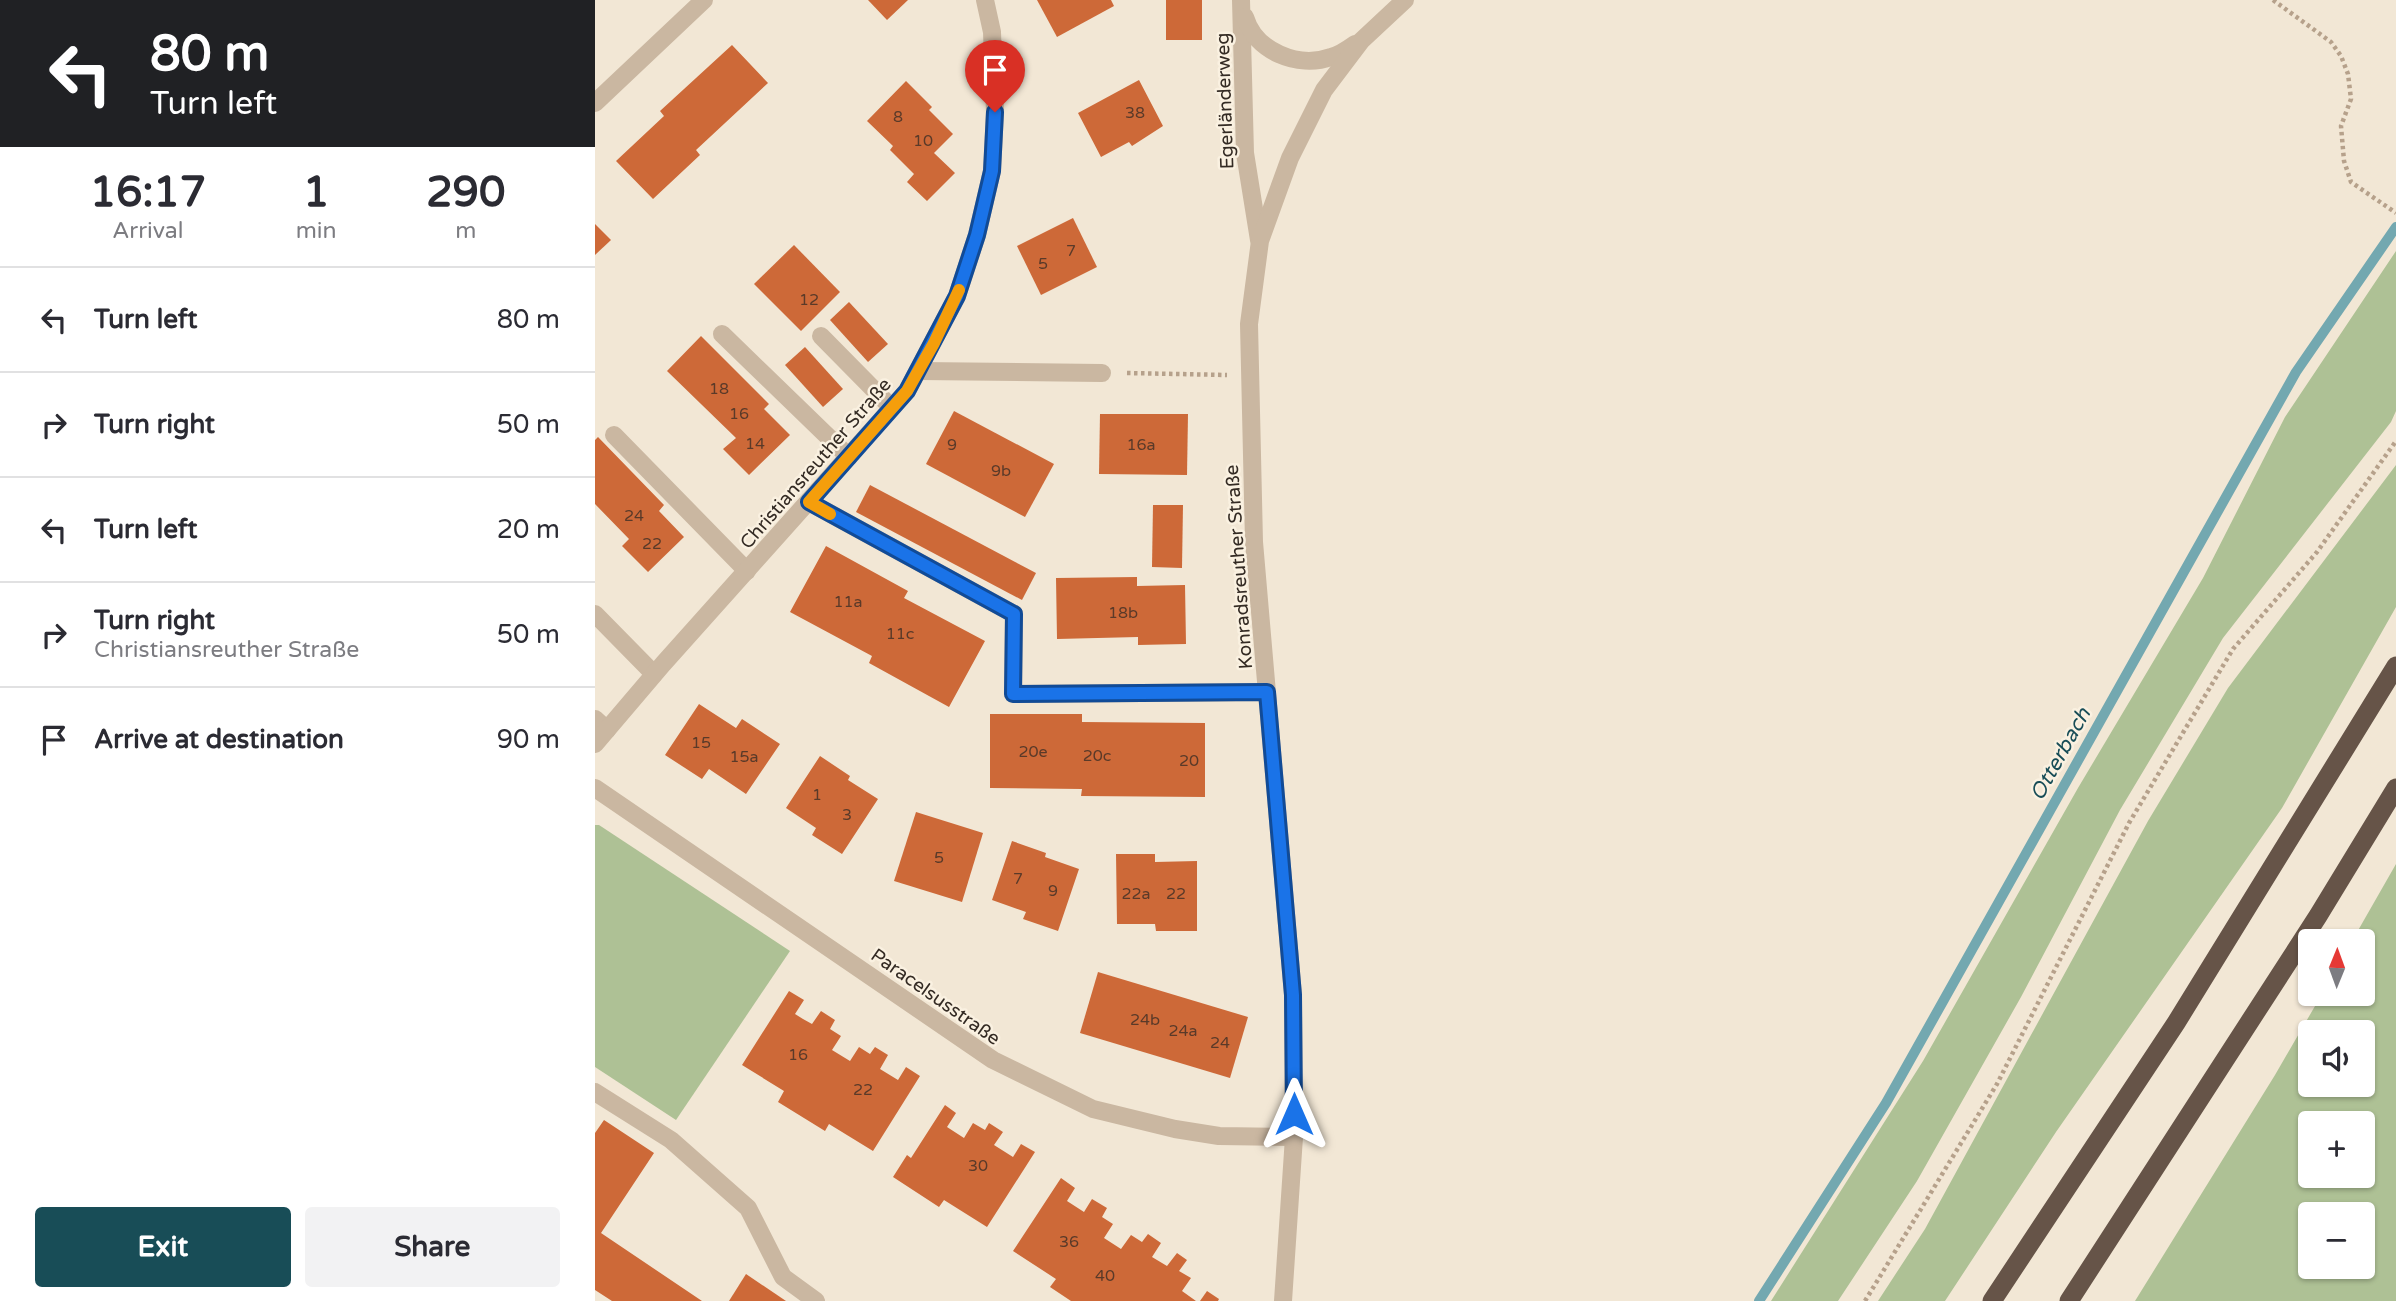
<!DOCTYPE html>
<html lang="en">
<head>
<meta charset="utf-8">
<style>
	:root { --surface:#fff; --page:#f2f2f3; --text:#2b2b33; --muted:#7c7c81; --line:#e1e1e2; --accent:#184d57 }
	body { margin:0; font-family:"Varela Round",sans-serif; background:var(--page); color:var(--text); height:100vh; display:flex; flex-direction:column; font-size:26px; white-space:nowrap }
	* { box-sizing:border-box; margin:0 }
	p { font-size:23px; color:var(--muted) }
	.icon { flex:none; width:38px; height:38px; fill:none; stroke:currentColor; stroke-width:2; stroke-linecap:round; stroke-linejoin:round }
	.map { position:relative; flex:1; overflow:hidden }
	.details { display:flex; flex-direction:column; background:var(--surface); width:595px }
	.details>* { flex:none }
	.top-card { background:#202124; color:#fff; overflow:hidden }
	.needle { width:46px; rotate:1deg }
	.tools { position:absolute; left:1703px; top:929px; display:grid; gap:14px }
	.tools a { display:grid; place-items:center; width:77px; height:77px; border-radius:7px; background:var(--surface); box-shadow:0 2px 5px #0004; font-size:35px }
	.pin { position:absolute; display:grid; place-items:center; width:60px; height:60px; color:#fff; margin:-72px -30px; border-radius:50% 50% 50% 0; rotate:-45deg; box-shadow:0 0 7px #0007 }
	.pin .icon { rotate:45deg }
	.me { position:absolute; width:77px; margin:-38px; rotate:0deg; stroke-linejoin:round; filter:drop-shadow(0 0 5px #0008) }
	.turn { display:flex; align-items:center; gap:24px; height:147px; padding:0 35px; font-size:32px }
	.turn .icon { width:91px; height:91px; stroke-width:2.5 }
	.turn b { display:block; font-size:49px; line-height:60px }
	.eta { display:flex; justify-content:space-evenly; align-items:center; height:119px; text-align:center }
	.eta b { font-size:42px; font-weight:800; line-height:49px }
	.primary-button { display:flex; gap:14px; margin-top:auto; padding:14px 35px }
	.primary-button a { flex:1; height:80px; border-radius:7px; background:var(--accent); color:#fff; font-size:28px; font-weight:800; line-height:80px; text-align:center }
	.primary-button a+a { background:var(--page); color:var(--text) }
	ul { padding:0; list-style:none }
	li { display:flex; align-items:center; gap:21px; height:105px; padding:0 35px; border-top:2px solid var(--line) }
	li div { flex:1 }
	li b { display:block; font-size:26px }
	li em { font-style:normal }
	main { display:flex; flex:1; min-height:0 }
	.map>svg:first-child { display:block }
	.green { fill:#aec195; fill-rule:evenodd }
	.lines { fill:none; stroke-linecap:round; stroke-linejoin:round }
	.stream { stroke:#73a8b0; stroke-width:10 }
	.building { fill:#cd6938 }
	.path { stroke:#b6a18b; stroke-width:4.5; stroke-dasharray:3.5 3.5; stroke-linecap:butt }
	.service { stroke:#cab7a1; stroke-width:18 }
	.minor { stroke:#cab7a1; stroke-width:18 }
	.trunk { stroke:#665448; stroke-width:19 }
	.route-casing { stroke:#114b97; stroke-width:18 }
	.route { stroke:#1a73e8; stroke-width:12 }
	.slow { stroke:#f59e0b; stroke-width:12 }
	.labels { text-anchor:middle; stroke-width:5; stroke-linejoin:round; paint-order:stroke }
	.number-label { font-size:16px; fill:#5a3a29 }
	.street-label { font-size:19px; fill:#342b24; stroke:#faf1e1 }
	.water-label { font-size:21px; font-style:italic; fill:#184d57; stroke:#faf1e1 }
</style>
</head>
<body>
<main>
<section class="details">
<div class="top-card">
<div class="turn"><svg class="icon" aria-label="left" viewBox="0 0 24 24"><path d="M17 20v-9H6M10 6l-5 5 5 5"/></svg><div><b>80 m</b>Turn left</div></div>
</div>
<div class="eta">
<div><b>16:17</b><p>Arrival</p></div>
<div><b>1</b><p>min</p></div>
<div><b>290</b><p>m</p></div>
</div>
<ul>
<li><svg class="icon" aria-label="left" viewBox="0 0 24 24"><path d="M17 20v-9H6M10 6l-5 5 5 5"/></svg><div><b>Turn left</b></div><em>80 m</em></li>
<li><svg class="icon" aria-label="right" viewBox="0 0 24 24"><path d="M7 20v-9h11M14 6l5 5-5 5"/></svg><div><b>Turn right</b></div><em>50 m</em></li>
<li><svg class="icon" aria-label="left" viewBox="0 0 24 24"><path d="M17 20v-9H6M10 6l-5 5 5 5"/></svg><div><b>Turn left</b></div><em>20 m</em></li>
<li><svg class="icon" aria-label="right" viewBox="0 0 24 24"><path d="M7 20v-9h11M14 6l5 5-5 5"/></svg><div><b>Turn right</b><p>Christiansreuther Straße</p></div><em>50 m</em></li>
<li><svg class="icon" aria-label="arrive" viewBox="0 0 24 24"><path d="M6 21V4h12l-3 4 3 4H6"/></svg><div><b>Arrive at destination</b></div><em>90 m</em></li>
</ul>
<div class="primary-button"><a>Exit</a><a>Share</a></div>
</section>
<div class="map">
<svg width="1801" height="1301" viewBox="0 0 1801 1301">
	<rect width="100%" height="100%" fill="#f2e7d5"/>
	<!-- green -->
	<g class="green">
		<path d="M1801,251V411L1796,422L1628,638L1525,810L1426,997L1322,1181L1243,1301H1176L1328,1061L1483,788L1608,578L1690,417Z"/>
		<path d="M1801,465V607L1687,808L1461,1132L1350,1301H1283L1330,1229L1553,821L1633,688Z"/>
		<path d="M0,825H4L195,951L81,1120L0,1067Z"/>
		<path d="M1801,864V1301H1540L1680,1075L1727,994H1768V942L1757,941ZM1768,1032V1085H1715V1032ZM1715,1124H1768V1176H1715ZM1715,1214H1768V1267H1715Z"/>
	</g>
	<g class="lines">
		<!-- stream -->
		<path class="stream" d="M1164,1301L1291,1103L1701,372L1801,227"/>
	</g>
	<!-- building -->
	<g class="building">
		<path d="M273,0H313L292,20Z"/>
		<path d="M442,0H516L519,6L462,37Z"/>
		<rect x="571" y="0" width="36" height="40"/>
		<path d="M137,45L173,83L101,150L105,155L58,199L21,161L69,116L65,111Z"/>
		<path d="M544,80L568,126L537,146L534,142L506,157L483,113Z"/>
		<path d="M311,81L337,107L334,110L358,134L339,153L360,173L332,201L312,182L319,174L295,150L298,146L272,121Z"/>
		<path d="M478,218L502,267L446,295L422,246Z"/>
		<path d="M0,224L16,240L0,255Z"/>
		<path d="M199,245L245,292L206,331L159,284Z"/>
		<path d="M254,302L293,344L273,362L235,320Z"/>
		<path d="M106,336L174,404L169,409L195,435L154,475L128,449L141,438L72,371Z"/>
		<path d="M210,347L248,389L228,407L190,365Z"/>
		<path d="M359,411L459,464L430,517L331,464Z"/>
		<path d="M505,414H593L592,475L504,474Z"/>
		<path d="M3,437L69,505L64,511L89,537L53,572L27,546L34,539L0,504V440Z"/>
		<path d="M275,485L441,573L427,600L261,512Z"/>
		<path d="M558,505H588L587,568L557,567Z"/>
		<path d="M231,546L313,591L309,598L390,641L354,707L274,663L277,656L195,612Z"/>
		<path d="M542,577V586L590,585L591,644L543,645V637L462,639L461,578Z"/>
		<path d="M104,704L141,728L147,719L185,744L151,794L114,769L107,779L70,755Z"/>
		<path d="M395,714H487V722L610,723V797L486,796L487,789L395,788Z"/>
		<path d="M225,756L255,776L253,780L283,799L247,854L217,835L221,828L191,808Z"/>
		<path d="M321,812L388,833L367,902L299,881Z"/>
		<path d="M417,841L451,853L450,857L484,869L463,931L428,919L431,912L397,900Z"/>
		<path d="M521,854H560V862L602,861V931H561L560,924H522Z"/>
		<path d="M503,972L653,1017L635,1078L485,1033Z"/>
		<path d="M194,991L209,1000L200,1014L208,1019L217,1024L226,1011L240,1020L235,1029L246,1036L237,1050L255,1061L264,1047L275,1054L280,1047L293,1055L285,1069L303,1080L311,1067L325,1076L278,1151L234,1124L230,1131L183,1102L189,1091L147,1065Z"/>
		<path d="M350,1105L361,1113L352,1127L369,1138L378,1123L390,1130L394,1123L408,1132L399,1145L418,1157L426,1144L440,1152L392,1227L349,1200L344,1207L298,1177L312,1155L316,1158Z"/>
		<path d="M9,1120L59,1153L6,1233L107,1301H17L0,1290V1133Z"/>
		<path d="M466,1178L480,1188L472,1201L489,1212L497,1199L512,1208L507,1217L518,1224L509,1238L526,1249L536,1235L547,1242L553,1234L566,1243L557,1257L572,1266L582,1253L592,1260L584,1271L596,1278L587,1291L601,1301H476L455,1287L461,1279L418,1251Z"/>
		<path d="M151,1274L191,1301H134Z"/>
		<path d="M612,1291L624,1299L623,1301H605Z"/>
	</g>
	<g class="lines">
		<!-- path -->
		<g class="path">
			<path d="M1678,0L1736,42L1746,56L1753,74L1756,99L1746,126L1749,161L1756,182L1801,213"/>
			<path d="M532,373L632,375"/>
			<path d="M1270,1301L1402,1084L1534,823L1638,649L1722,552L1801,441"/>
		</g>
		<!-- service -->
		<g class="service">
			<path d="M127,334L254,457"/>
			<path d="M226,336L296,407"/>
			<path d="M324,371L507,373"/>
			<path d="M19,435L152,571"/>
			<path d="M214,502L419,614L418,694L672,692"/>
			<path d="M0,614L59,674"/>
			<path d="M0,719L12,730"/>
			<path d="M0,1092L76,1140L153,1208L188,1277L221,1301"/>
		</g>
		<!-- minor -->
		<g class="minor">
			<path d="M646,0L650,153L664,240"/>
			<path d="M650,17C660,51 703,69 736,57C744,55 753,49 760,44"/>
			<path d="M0,103L109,0"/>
			<path d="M0,744L68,664L312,391L362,296L382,235L397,171L400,112L397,32L390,0"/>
			<path d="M0,788L398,1060L498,1109L580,1129L624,1136L699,1137"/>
			<path d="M688,1301L699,1137L698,995L659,542L654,324L665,241L695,158L729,90L766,41L810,0"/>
		</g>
		<!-- trunk -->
		<g class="trunk">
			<path d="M1397,1301L1581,1023L1801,666"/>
			<path d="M1474,1301L1723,916L1801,788"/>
		</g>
	</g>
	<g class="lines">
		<!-- route casing -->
		<g class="route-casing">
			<path id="route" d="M400,112L397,171L382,235L362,296L312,391L214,502L419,614L418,694L672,692L698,995L699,1114"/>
		</g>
		<!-- route -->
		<use href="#route" class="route"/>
		<!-- slow -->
		<path class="slow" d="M235,514L214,502L312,391L339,343L364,290"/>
	</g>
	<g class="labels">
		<!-- number labels -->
		<g class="number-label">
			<text x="540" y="118">38</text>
			<text x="303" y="122">8</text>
			<text x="328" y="146">10</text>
			<text x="476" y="256">7</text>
			<text x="448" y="269">5</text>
			<text x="214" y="305">12</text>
			<text x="124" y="394">18</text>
			<text x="144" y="419">16</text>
			<text x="160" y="449">14</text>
			<text x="357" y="450">9</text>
			<text x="546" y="450">16a</text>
			<text x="406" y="476">9b</text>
			<text x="39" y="521">24</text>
			<text x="57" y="549">22</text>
			<text x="253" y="607">11a</text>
			<text x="528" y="618">18b</text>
			<text x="305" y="639">11c</text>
			<text x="106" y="748">15</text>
			<text x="438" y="757">20e</text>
			<text x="502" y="761">20c</text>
			<text x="149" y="762">15a</text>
			<text x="594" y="766">20</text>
			<text x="222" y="800">1</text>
			<text x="252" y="820">3</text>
			<text x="344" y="863">5</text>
			<text x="423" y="884">7</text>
			<text x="458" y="896">9</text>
			<text x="541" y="899">22a</text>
			<text x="581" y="899">22</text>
			<text x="550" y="1025">24b</text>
			<text x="588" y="1036">24a</text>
			<text x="625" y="1048">24</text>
			<text x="203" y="1060">16</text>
			<text x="268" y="1095">22</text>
			<text x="383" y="1171">30</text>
			<text x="474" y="1247">36</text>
			<text x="510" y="1281">40</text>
		</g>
		<!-- street labels -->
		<g class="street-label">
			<text transform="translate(629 101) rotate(-92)" y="7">Egerländerweg</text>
			<text transform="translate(220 463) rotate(-49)" y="7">Christiansreuther Straße</text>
			<text transform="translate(643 567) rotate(-94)" y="7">Konradsreuther Straße</text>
			<text transform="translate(341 996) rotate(35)" y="7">Paracelsusstraße</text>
		</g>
		<!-- water labels -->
		<g class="water-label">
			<text transform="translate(1465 754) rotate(-61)" y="7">Otterbach</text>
		</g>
	</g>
</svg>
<div class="tools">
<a><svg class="needle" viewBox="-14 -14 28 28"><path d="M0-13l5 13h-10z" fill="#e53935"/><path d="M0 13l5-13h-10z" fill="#7c7c81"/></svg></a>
<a><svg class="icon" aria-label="sound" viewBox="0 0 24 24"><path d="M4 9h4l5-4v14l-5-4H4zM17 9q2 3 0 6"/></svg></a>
<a>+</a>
<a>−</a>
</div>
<div class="pin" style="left:400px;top:112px;background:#d93025"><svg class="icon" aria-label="arrive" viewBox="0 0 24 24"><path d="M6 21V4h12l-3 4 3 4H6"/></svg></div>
<svg class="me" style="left:699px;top:1114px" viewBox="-20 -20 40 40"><path d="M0-17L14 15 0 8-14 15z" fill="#1a73e8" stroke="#fff" stroke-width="4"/></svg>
</div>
</main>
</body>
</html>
